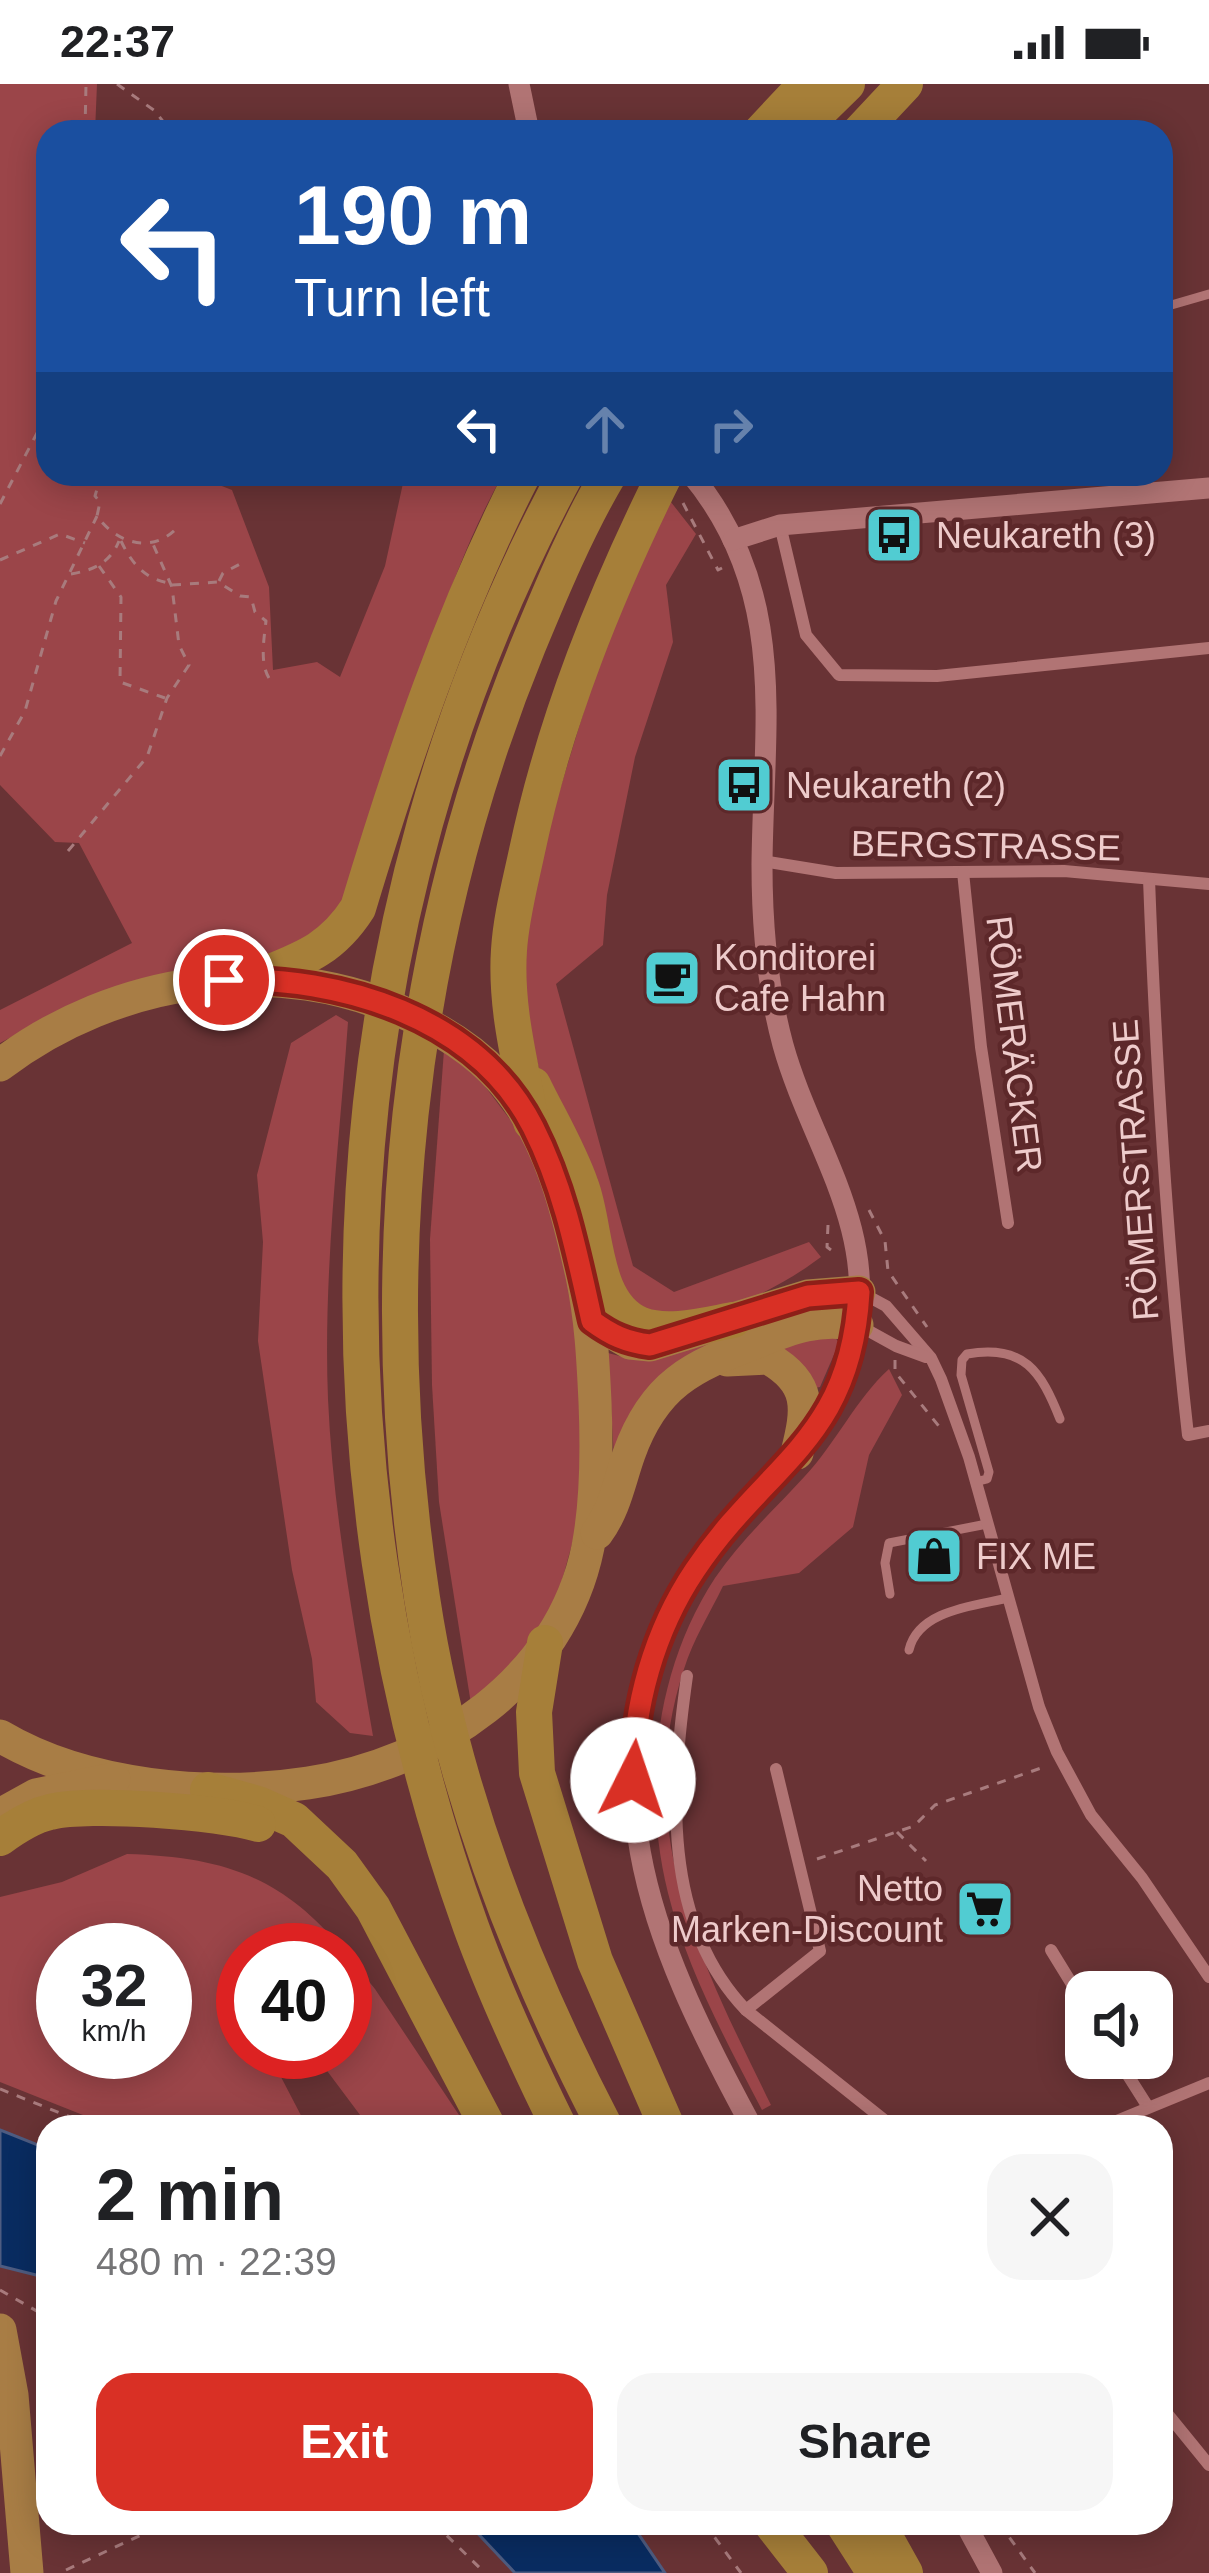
<!DOCTYPE html>
<html lang="en">
<head>
<meta charset="utf-8">
<style>
	:root { --surface:#fff; --page:#f6f6f6; --text:#202124; --muted:#757577; --accent:#d93025 }
	body { margin:0; font-family:Helvetica,sans-serif; background:var(--page); color:var(--text); height:100vh; display:flex; flex-direction:column; font-size:45px; white-space:nowrap }
	* { box-sizing:border-box; margin:0 }
	p { font-size:39px; color:var(--muted) }
	.icon { flex:none; width:66px; height:66px; fill:none; stroke:currentColor; stroke-width:2; stroke-linecap:round; stroke-linejoin:round }
	.map { position:relative; flex:1; overflow:hidden }
	.details { position:absolute; left:36px; top:2031px; width:1137px; height:420px; display:flex; flex-direction:column; background:var(--surface); border-radius:36px; box-shadow:0 6px 30px #0003 }
	.details>* { flex:none }
	.top-card { position:absolute; left:36px; top:36px; width:1137px; height:366px; border-radius:36px; box-shadow:0 6px 30px #0003; background:#1a4fa0; color:#fff; overflow:hidden }
	.tools { position:absolute; left:1065px; top:1887px; display:grid; gap:24px }
	.tools a { display:grid; place-items:center; width:108px; height:108px; border-radius:24px; background:var(--surface); box-shadow:0 6px 30px #0003; font-size:60px }
	.speed { position:absolute; left:36px; top:1839px; display:flex; gap:24px; font-size:60px; font-weight:700; text-align:center }
	.speed>* { display:grid; place-content:center; width:156px; height:156px; border-radius:50%; background:var(--surface); box-shadow:0 6px 30px #0003; line-height:1 }
	.speed small { font-size:30px; font-weight:400 }
	.speed .limit { border:18px solid #d22; background:#fff; color:#111 }
	.pin { position:absolute; display:grid; place-items:center; width:102px; height:102px; color:#fff; margin:-51px; border:6px solid #fff; border-radius:50%; box-shadow:0 3px 12px #0007 }
	.me { position:absolute; width:132px; margin:-66px; rotate:4deg; stroke-linejoin:round; filter:drop-shadow(0 0 9px #0008) }
	.turn { display:flex; align-items:center; gap:42px; height:252px; padding:0 60px; font-size:54px }
	.turn .icon { width:156px; height:156px; stroke-width:2.5 }
	.turn b { display:block; font-size:84px; line-height:102px }
	.lanes { display:flex; align-items:center; height:114px; padding:0 60px; background:#0003; justify-content:center; gap:60px; direction:ltr }
	.lanes .off { opacity:.35 }
	.round { display:grid; place-items:center; flex:none; width:126px; height:126px; border-radius:36px; background:var(--page) }
	.summary { display:flex; align-items:center; justify-content:space-between; height:204px; padding:0 60px }
	h1 { font-size:72px; font-weight:700; line-height:90px }
	.cta { display:flex; gap:24px; margin-top:auto; padding:24px 60px }
	.cta a { flex:1; height:138px; border-radius:36px; background:var(--accent); color:#fff; font-size:48px; font-weight:700; line-height:138px; text-align:center }
	.cta a+a { background:var(--page); color:var(--text) }
	.status { display:flex; justify-content:space-between; align-items:center; height:84px; padding:0 60px; background:var(--surface); direction:ltr }
	.status svg { height:33px; fill:currentColor }
	.map>svg:first-child { display:block }
	.green { fill:#9b4549; fill-rule:evenodd }
	.water { fill:#092c61; stroke:#4e5c81; stroke-width:3 }
	.lines { fill:none; stroke-linecap:round; stroke-linejoin:round }
	.path { stroke:#a87b7d; stroke-width:3; stroke-dasharray:9 9; stroke-linecap:butt }
	.service { stroke:#b17474; stroke-width:9 }
	.minor { stroke:#b17474; stroke-width:12 }
	.tertiary { stroke:#b17474; stroke-width:21 }
	.trunk { stroke:#a87d45; stroke-width:33 }
	.motorway { stroke:#a67f39; stroke-width:36 }
	.route-casing { stroke:#8d1f18; stroke-width:30 }
	.route { stroke:#d93025; stroke-width:21 }
	.labels { text-anchor:middle; stroke-width:9; stroke-linejoin:round; paint-order:stroke }
	.poi-label { font-size:36px; fill:#eecbcb; stroke:#5d282a; text-anchor:start }
	.street-label { font-size:36px; fill:#eecbcb; stroke:#5d282a }
</style>
</head>
<body>
<div class="status"><b>22:37</b><svg viewBox="0 0 49 12"><path d="M0 12V9h3v3zM5 12V6h3v6zM10 12V3h3v9zM15 12V0h3v12zM26 1h20v11H26zM47 4h2v5h-2z"/></svg></div>
<div class="map">
<svg width="1209" height="2489" viewBox="0 0 1209 2489">
	<rect width="100%" height="100%" fill="#693335"/>
	<!-- green -->
	<g class="green">
		<path d="M0,0H97L95,48H48V390H191L232,406L269,503L273,586L317,578L340,593L385,482L405,390H503C438,507 412,635 369,760C358,791 340,822 326,852L266,871L165,891L34,941L0,959V926L132,859L79,759L55,758L0,701Z"/>
		<path d="M667,413L696,450L666,501L673,558L635,673L607,811L603,861L556,900L633,1182L674,1208L809,1158L821,1173C780,1204 696,1250 645,1227C637,1224 630,1214 624,1208L542,996L521,916V884L546,751L605,558Z"/>
		<path d="M336,931L348,938C339,1063 323,1189 328,1315C333,1428 354,1540 373,1652L350,1649L316,1618L312,1575L292,1486L258,1257L263,1158L257,1091L291,959Z"/>
		<path d="M444,966L481,997L527,1058L563,1154L583,1315L580,1431L558,1511L538,1548L506,1589L471,1620L439,1418L432,1301L430,1155Z"/>
		<path d="M797,1225L660,1292L628,1333L614,1374L608,1269L631,1275Z"/>
		<path d="M835,1253L839,1259L820,1303L815,1304L780,1269L782,1260Z"/>
		<path d="M889,1285L902,1311L869,1371L853,1443L799,1489L723,1502C710,1529 693,1556 684,1585C631,1746 702,1880 771,2021L762,2026C726,1957 687,1885 668,1809C642,1704 655,1586 715,1494C741,1456 774,1426 805,1392C836,1359 856,1315 889,1285Z"/>
		<path d="M127,1770C221,1773 281,1791 343,1866H243V1968H268L307,2043H113L0,1998V1813L62,1798ZM63,1866H165V1968H63Z"/>
		<path d="M345,1868L375,1905L467,2043H369L313,1968H345Z"/>
	</g>
	<!-- water -->
	<g class="water">
		<path d="M0,2046L48,2065V2194L0,2182Z"/>
		<path d="M468,2439H631L665,2489H515Z"/>
	</g>
	<g class="lines">
		<!-- path -->
		<g class="path">
			<path d="M117,0L155,27L171,48"/>
			<path d="M85,48L86,0"/>
			<path d="M36,351L48,359"/>
			<path d="M97,390L100,395L95,412L100,418L97,432C116,459 151,470 176,445"/>
			<path d="M683,419L718,486L722,484"/>
			<path d="M0,420L48,328"/>
			<path d="M121,457C131,478 144,495 169,499"/>
			<path d="M0,476L60,450L85,459"/>
			<path d="M99,482L121,513L120,598L165,614"/>
			<path d="M71,490C94,486 110,479 119,457"/>
			<path d="M219,497L223,489L240,480"/>
			<path d="M172,501L218,498L240,512L251,513L255,528L266,537C264,556 258,586 274,600"/>
			<path d="M0,672L25,627L56,517L97,432"/>
			<path d="M68,767L147,673L167,614L189,581L179,561L172,503L152,458"/>
			<path d="M869,1126L885,1157L888,1187L927,1243"/>
			<path d="M828,1141L827,1163L835,1169"/>
			<path d="M895,1276V1288L942,1346"/>
			<path d="M897,1748L926,1777"/>
			<path d="M817,1775L914,1742L935,1721L1044,1683"/>
			<path d="M0,2005L95,2043"/>
			<path d="M0,2206L42,2230H48"/>
			<path d="M434,2439L485,2489"/>
			<path d="M704,2439L741,2489"/>
			<path d="M999,2439L1035,2489"/>
			<path d="M66,2486L167,2439"/>
		</g>
		<!-- service -->
		<g class="service">
			<path d="M1161,224L1209,210"/>
			<path d="M975,1398L987,1395L989,1388L961,1291L962,1276L967,1270C1024,1260 1041,1287 1060,1335"/>
			<path d="M890,1510L885,1479L889,1459L987,1440"/>
			<path d="M909,1566C918,1526 974,1522 1008,1514"/>
		</g>
		<!-- minor -->
		<g class="minor">
			<path d="M780,441L806,551L839,591L937,592L1209,564"/>
			<path d="M762,777L836,789L1064,787L1209,800"/>
			<path d="M963,788L981,963L1008,1139"/>
			<path d="M1149,795C1156,981 1167,1166 1188,1351L1209,1347"/>
			<path d="M860,1208L886,1222L931,1274L941,1295L969,1373L1039,1623L1057,1668L1091,1731L1142,1794L1209,1893"/>
			<path d="M858,1241L896,1262L926,1273"/>
			<path d="M687,1592C671,1705 661,1837 746,1926"/>
			<path d="M776,1685L820,1867L746,1926L893,2043"/>
			<path d="M1051,1866L1086,1923"/>
			<path d="M1117,1974L1148,2023"/>
			<path d="M1102,2043L1209,1999"/>
			<path d="M1161,2322L1209,2381"/>
		</g>
		<!-- tertiary -->
		<g class="tertiary">
			<path d="M519,0L529,48"/>
			<path d="M691,390C790,509 763,641 762,781C762,842 767,902 783,961C810,1058 876,1141 856,1246C837,1346 758,1409 696,1484C575,1685 650,1855 752,2043"/>
			<path d="M733,456L780,441L1209,404"/>
			<path d="M965,2439L992,2489"/>
		</g>
		<!-- trunk -->
		<g class="trunk">
			<path d="M0,981C115,893 279,868 411,932C449,950 485,973 511,1008C552,1061 568,1129 582,1192C591,1235 593,1275 595,1318C597,1366 597,1416 588,1463C561,1597 435,1680 308,1699C210,1714 86,1703 0,1652"/>
			<path d="M592,1237L630,1259L650,1261L808,1212L859,1208"/>
			<path d="M727,1276L768,1274C812,1299 808,1325 797,1369"/>
			<path d="M597,1449C615,1425 619,1398 629,1370C654,1300 691,1283 757,1258C791,1244 820,1233 857,1241"/>
			<path d="M0,1731L36,1711L114,1695"/>
			<path d="M0,2246L12,2311L27,2489"/>
		</g>
		<!-- motorway -->
		<g class="motorway">
			<path d="M761,48L806,0"/>
			<path d="M798,48L847,0"/>
			<path d="M860,48L905,0"/>
			<path d="M253,895C299,876 330,868 358,824C403,675 452,529 523,390"/>
			<path d="M533,1001C549,1034 569,1067 581,1102C597,1144 591,1221 641,1241C668,1251 705,1241 733,1236"/>
			<path d="M531,1038C521,981 505,925 509,866C511,833 520,800 527,767C555,635 605,511 665,390"/>
			<path d="M545,1559L534,1628L537,1689L595,1877L667,2043"/>
			<path d="M208,1706L258,1720L294,1736L342,1781L373,1824L488,2043"/>
			<path d="M0,1754C15,1743 32,1732 50,1728C88,1718 221,1728 258,1740"/>
			<path d="M559,2043C527,1978 496,1912 471,1843C300,1367 324,838 566,390"/>
			<path d="M605,2043C519,1878 450,1699 422,1514C373,1193 405,863 528,562C552,504 577,444 609,390"/>
			<path d="M771,2439L810,2489"/>
			<path d="M843,2439L875,2489"/>
			<path d="M877,2439L905,2489"/>
		</g>
	</g>
	<g class="lines">
		<!-- route casing -->
		<g class="route-casing">
			<path id="route" d="M224,896C340,892 477,933 533,1043C564,1104 577,1170 592,1237C611,1251 626,1258 650,1261L808,1212L859,1208C851,1357 767,1378 695,1486C654,1547 633,1623 633,1696"/>
		</g>
		<!-- route -->
		<use href="#route" class="route"/>
	</g>
	<!-- icons -->
	<defs>
		<g id="bus-square" transform="scale(3)"><rect x="-9" y="-9" width="18" height="18" rx="4" fill="#51ccd2" stroke="#5d282a"/><path d="M-5-6H5V4H4V6H2V4H-2V6H-4V4H-5ZM-3.5-4V0h7V-4ZM-3.5 1.2v1.5H-2V1.2ZM2 1.2v1.5H3.5V1.2Z" fill="#111"/></g>
		<g id="cafe-square" transform="scale(3)"><rect x="-9" y="-9" width="18" height="18" rx="4" fill="#51ccd2" stroke="#5d282a"/><path d="M-5.5-4.5H6V0H3Q3 3.5 0 3.5H-2.5Q-5.5 3.5-5.5 0ZM3-3.2v2h1.7v-2ZM-6 4.5H4V6H-6Z" fill="#111"/></g>
		<g id="shop-square" transform="scale(3)"><rect x="-9" y="-9" width="18" height="18" rx="4" fill="#51ccd2" stroke="#5d282a"/><path d="M-5-2.5h2.3a2.7 3.5 0 0 1 5.4 0H5L5.5 6h-11ZM-1.5-2.5h3a1.5 2.3 0 0 0-3 0Z" fill="#111"/></g>
		<g id="supermarket-square" transform="scale(3)"><rect x="-9" y="-9" width="18" height="18" rx="4" fill="#51ccd2" stroke="#5d282a"/><path d="M-6-5.5h2.5l.6 2H6L4.5 2H-2.5L-4.4-4H-6ZM-1.5 3.2a1.3 1.3 0 1 0 .1 0ZM3 3.2a1.3 1.3 0 1 0 .1 0Z" fill="#111"/></g>
	</defs>
	<g fill-rule="evenodd">
		<use href="#bus-square" x="894" y="451"/>
		<use href="#bus-square" x="744" y="701"/>
		<use href="#cafe-square" x="672" y="894"/>
		<use href="#shop-square" x="934" y="1472"/>
		<use href="#supermarket-square" x="985" y="1825"/>
	</g>
	<g class="labels">
		<!-- poi labels -->
		<g class="poi-label">
			<text x="936" y="464">Neukareth (3)</text>
			<text x="786" y="714">Neukareth (2)</text>
			<text x="714" y="886">Konditorei<tspan x="714" dy="41">Cafe Hahn</tspan></text>
			<text x="976" y="1485">FIX ME</text>
			<text x="943" y="1817" text-anchor="end">Netto<tspan x="943" dy="41">Marken-Discount</tspan></text>
		</g>
		<!-- street labels -->
		<g class="street-label">
			<text transform="translate(986 761) rotate(1)" y="13">BERGSTRASSE</text>
			<text transform="translate(1015 960) rotate(83)" y="13">RÖMERÄCKER</text>
			<text transform="translate(1135 1086) rotate(-94)" y="13">RÖMERSTRASSE</text>
		</g>
	</g>
</svg>
<div class="tools">
<a><svg class="icon" aria-label="sound" viewBox="0 0 24 24"><path d="M4 9h4l5-4v14l-5-4H4zM17 9q2 3 0 6"/></svg></a>
</div>
<div class="speed"><div>32<small>km/h</small></div><div class="limit">40</div></div>
<div class="pin" style="left:224px;top:896px;background:#d93025"><svg class="icon" aria-label="arrive" viewBox="0 0 24 24"><path d="M6 21V4h12l-3 4 3 4H6"/></svg></div>
<svg class="me" style="left:633px;top:1696px" viewBox="-20 -20 40 40"><circle r="19" fill="#fff"/><path d="M0-13L10 11 0 6-10 11z" fill="#d93025"/></svg>
<div class="top-card">
<div class="turn"><svg class="icon" aria-label="left" viewBox="0 0 24 24"><path d="M17 20v-9H6M10 6l-5 5 5 5"/></svg><div><b>190 m</b>Turn left</div></div>
<div class="lanes"><svg class="icon" aria-label="left" viewBox="0 0 24 24"><path d="M17 20v-9H6M10 6l-5 5 5 5"/></svg><svg class="icon off" aria-label="ahead" viewBox="0 0 24 24"><path d="M12 20V5M6 11l6-6 6 6"/></svg><svg class="icon off" aria-label="right" viewBox="0 0 24 24"><path d="M7 20v-9h11M14 6l5 5-5 5"/></svg></div>
</div>
<section class="details">
<div class="summary"><div><h1>2 min</h1><p>480 m · 22:39</p></div><a class="round"><svg class="icon" aria-label="close" viewBox="0 0 24 24"><path d="M6 6l12 12M18 6L6 18"/></svg></a></div>
<div class="cta"><a>Exit</a><a>Share</a></div>
</section>
</div>
</body>
</html>
